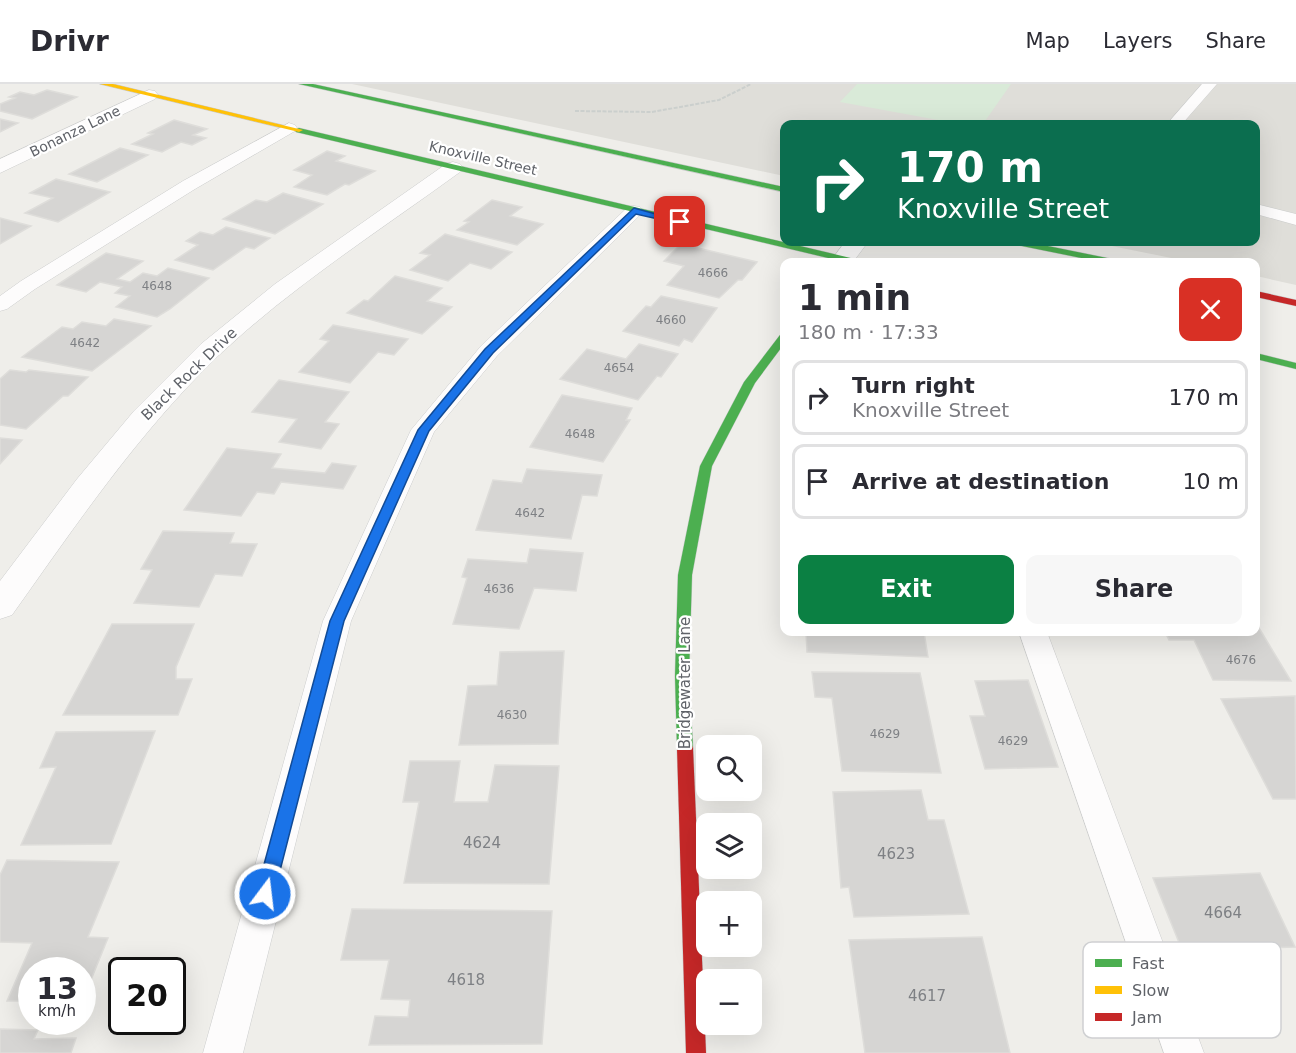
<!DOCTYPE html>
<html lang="en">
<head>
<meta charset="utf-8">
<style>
	:root { --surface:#fff; --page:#f7f7f7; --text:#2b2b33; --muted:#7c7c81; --line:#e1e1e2; --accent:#0b8043 }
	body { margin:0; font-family:"DejaVu Sans",sans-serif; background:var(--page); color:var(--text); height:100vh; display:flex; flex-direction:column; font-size:22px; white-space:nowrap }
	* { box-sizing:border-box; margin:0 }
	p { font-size:20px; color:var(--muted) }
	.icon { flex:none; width:33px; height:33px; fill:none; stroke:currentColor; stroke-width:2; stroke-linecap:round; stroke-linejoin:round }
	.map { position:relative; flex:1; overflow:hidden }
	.sheet { position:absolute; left:780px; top:174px; width:480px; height:378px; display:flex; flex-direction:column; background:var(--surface); border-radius:12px; box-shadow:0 6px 24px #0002 }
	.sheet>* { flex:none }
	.banner { position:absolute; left:780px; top:36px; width:480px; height:126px; border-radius:12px; box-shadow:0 6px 24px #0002; background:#0b6e4f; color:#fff; overflow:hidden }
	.fabs { position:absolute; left:696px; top:651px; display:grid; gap:12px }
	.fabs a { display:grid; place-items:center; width:66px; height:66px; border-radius:12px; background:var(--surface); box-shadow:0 6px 24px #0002; font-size:30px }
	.speed { position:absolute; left:18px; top:873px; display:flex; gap:12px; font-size:30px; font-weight:700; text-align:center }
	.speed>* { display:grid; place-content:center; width:78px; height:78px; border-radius:50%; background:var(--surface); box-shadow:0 6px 24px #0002; line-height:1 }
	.speed small { font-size:15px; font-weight:400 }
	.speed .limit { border:3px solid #111; border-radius:9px; background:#fff; color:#111 }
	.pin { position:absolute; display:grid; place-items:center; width:51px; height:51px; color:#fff; margin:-26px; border-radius:12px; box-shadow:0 3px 9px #0006 }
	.me { position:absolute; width:66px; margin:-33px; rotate:15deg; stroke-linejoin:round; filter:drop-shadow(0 0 4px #0008) }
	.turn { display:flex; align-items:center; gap:21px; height:126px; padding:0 18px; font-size:27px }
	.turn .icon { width:78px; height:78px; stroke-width:2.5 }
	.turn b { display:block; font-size:42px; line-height:51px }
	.round { display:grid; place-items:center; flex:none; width:63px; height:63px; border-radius:12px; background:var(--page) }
	.head { display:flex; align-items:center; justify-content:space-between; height:102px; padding:0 18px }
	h1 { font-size:36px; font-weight:700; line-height:45px }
	.action { display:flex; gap:12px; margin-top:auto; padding:12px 18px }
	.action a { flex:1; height:69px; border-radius:12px; background:var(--accent); color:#fff; font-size:24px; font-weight:700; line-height:69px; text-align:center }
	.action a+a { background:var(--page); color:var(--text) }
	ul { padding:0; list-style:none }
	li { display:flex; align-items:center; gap:18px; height:75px; margin:0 12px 9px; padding:0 6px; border:3px solid var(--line); border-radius:12px }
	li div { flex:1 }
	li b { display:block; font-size:22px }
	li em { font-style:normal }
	header { display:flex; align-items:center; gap:36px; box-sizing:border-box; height:84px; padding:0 30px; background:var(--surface); border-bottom:2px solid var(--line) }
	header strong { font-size:28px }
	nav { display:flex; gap:33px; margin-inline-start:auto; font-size:21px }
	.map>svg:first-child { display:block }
	.education { fill:#dfded9 }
	.green { fill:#d9ead8 }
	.building { fill:#d6d5d3; stroke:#deddda; stroke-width:1.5 }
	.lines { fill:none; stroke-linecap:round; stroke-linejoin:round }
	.lane-casing { stroke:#cbcccc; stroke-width:1 }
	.street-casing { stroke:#cbcccc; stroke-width:1 }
	.fast-casing { stroke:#cacacb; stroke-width:1 }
	.slow-casing { stroke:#cacacb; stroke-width:1 }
	.jam-casing { stroke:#cacacb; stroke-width:1 }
	.path { stroke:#cbcfcd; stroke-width:2; stroke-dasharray:4 1.5; stroke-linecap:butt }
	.lane { fill:#fdfcfc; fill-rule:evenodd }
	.street { fill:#fdfcfc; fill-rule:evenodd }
	.fast { fill:#4caf50; fill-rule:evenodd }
	.slow { fill:#ffc107; fill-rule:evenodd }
	.jam { fill:#c62828; fill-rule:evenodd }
	.route { fill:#1a73e8; stroke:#114b97; stroke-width:1.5 }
	.labels { text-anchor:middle; stroke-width:4.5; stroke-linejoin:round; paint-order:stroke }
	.number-label { font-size:12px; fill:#7e8084 }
	.far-street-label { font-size:14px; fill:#5f6268; stroke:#fff }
	.street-label { font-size:15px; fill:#5f6268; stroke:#fff }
	.near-number-label { font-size:15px; fill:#7e8084 }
	.key { fill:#fff; stroke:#cfd0d2; stroke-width:1.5 }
	.key-label { font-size:16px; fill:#5f6268 }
</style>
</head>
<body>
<header>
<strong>Drivr</strong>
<nav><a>Map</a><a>Layers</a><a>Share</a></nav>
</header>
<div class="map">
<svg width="1296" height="969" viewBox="0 0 1296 969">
	<rect width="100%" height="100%" fill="#efeeea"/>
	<!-- education -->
	<path class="education" d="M352,0H1296V201L1256,192V178H1191L1092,158H1256V40H784V92Z"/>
	<!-- green -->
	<path class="green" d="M857,0H1011L983,40H960L840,18Z"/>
	<!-- building -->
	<g class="building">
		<path d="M47,6L77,13L32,35L0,27V20L15,14L9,13L20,8L34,11Z"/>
		<path d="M0,35L18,39L0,48Z"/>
		<path d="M174,36L207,45L193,51L206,54L192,61L181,58L162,68L132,60L153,50L148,49Z"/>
		<path d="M120,64L148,71L97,98L69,90Z"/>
		<path d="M327,67L345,72L336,77L375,87L349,101L345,100L327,111L294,103L312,91L294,86Z"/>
		<path d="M56,95L110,108L58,138L25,129L53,114L30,109Z"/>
		<path d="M283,109L323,120L275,150L223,135L256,116L267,118Z"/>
		<path d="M492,116L522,123L510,132L543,140L517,161L457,146L469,138L464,137Z"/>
		<path d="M0,134L31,142L0,160Z"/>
		<path d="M226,143L270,154L254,165L246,163L213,186L175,176L198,161L186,157L200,148L213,151Z"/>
		<path d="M445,150L512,168L491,185L470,179L448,197L410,186L430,171L420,169Z"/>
		<path d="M681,160L757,178L742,196H738L719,214L667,201L684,182L664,177Z"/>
		<path d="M106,169L143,177L117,195L130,198L143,189L157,192L168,184L209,194L170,225L157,233L116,223L130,212L115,209L122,203L100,198L86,208L57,201Z"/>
		<path d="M395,192L442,204L427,217L452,223L422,250L347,229L364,216L368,217Z"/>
		<path d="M661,212L717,224L692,258L684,255L679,262L623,247L646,222L651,223Z"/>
		<path d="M114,235L151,242L92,287L22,273L62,243L73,245L82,238L106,242Z"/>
		<path d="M333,241L408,255L394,271L378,268L350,299L299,288L329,257L320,255Z"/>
		<path d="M639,260L678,270L661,293L657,292L638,316L560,295L587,265L626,275Z"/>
		<path d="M10,286L26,288L29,286L88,293L68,312H63L26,345L0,341V295Z"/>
		<path d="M279,296L349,308L325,338L339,340L321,365L279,358L297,335L252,328Z"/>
		<path d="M562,311L632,324L626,336H630L603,378L530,363Z"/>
		<path d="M0,354L22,356L0,380Z"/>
		<path d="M227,364L281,370L272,384L325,389L332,379L356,382L343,405L281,398L274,410L257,408L241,432L184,426Z"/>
		<path d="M527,385L602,391L597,412L582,411L571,455L476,446L493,396L522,399Z"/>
		<path d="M163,447L234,449L230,459L257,460L242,492L215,490L199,523L134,519L152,486L141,485Z"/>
		<path d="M530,465L583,469L576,507L534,504L519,545L453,540L467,494L462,493L468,475L527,479Z"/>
		<path d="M1256,539L1291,597L1213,596L1194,556H1169L1165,548H1256Z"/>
		<path d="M112,540H194L176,583V595H192L178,631H63Z"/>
		<path d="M806,548H924L928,573L807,568Z"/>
		<path d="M564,567L558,660L459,661L468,602L497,601L500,568Z"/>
		<path d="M812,588L920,589L941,689L842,687L832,614L815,613Z"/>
		<path d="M1028,596L1058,683L985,685L970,632H985L975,597Z"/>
		<path d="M1295,612L1296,715H1273L1221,615Z"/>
		<path d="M155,647L111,760L21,761L56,683L40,684L56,648Z"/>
		<path d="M410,677H460L454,718H488L495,681L559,682L549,800L404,799L419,718H403Z"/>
		<path d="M921,706L928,736H944L969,830L854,833L849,803L841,804L833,708Z"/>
		<path d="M7,776L119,778L88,853L108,854L82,918V886H32V917H7L32,859L0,858V791Z"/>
		<path d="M1260,789L1295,863L1182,866L1153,794Z"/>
		<path d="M352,825L552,827L542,960L369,961L375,932L408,933L410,916L381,915L389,876H341Z"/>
		<path d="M982,853L1010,969H865L849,856Z"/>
		<path d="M0,945L38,946L34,955L76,954L71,969H0Z"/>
	</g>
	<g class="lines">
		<!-- lane casing -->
		<g class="lane-casing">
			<g id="lane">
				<path d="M1202,0H1217L1182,40H1167Z"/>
				<path d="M289,39L295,41L297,44L295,47L195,105L35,205L7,225L0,227V212L21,197L183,97Z"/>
				<path d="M1256,120L1296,130V141L1256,130Z"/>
				<path d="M634,122L640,123L643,127L640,131L497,272L434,348L351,537L243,969H203L323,537L411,346L481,262L628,123Z"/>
				<path d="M1019,548H1047L1204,969H1164Z"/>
			</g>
		</g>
		<!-- street casing -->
		<g class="street-casing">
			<g id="street">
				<path d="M149,6L155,7L158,11L155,15L0,89V75Z"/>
				<path d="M453,78L460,80L463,84L460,88C379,147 291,203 218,272C138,349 76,441 12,531L0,535V497L77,395L134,327L201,260L275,200L446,80Z"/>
				<path d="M845,158H868L853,178H830Z"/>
			</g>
		</g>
		<!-- fast casing -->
		<g class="fast-casing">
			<g id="fast">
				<path d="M299,0H313L784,103V108Z"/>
				<path d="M299,44L855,175L860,178H845L296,48L295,46Z"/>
				<path d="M1013,158H1028L1112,175L1117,178H1101L1017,161Z"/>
				<path d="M784,250V260L755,299L712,382L692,491L689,592L693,664L691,669L685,671L679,669L677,664L675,592L678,491L700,382L744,298L780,251Z"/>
				<path d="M1256,269L1296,279V285L1256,275Z"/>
			</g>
		</g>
		<!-- slow casing -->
		<g class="slow-casing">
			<path id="slow" d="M100,0H113L303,46L299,48Z"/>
		</g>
		<!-- jam casing -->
		<g class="jam-casing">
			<g id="jam">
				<path d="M1256,207L1296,216V222L1256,213Z"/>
				<path d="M685,657L691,659L693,664L706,969H686L677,664L679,659Z"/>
			</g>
		</g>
		<!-- path -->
		<path class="path" d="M575,27L652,28L719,16L751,0"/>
		<!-- lane -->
		<use href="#lane" class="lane"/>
		<!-- street -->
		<use href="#street" class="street"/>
		<!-- fast -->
		<use href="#fast" class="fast"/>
		<!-- slow -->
		<use href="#slow" class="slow"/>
		<!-- jam -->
		<use href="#jam" class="jam"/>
	</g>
	<!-- route -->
	<path class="route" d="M634,124L685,138L680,140L636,130L493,269L429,347L344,537L274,810L272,816L265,818L259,816L256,810L330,537L418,346L485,265Z"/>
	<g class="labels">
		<!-- number labels -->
		<g class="number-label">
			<text x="713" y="193">4666</text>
			<text x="157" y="206">4648</text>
			<text x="671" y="240">4660</text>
			<text x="85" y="263">4642</text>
			<text x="619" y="288">4654</text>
			<text x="580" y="354">4648</text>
			<text x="530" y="433">4642</text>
			<text x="499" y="509">4636</text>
			<text x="1241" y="580">4676</text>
			<text x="512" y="635">4630</text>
			<text x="885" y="654">4629</text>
			<text x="1013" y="661">4629</text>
		</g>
		<!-- far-street labels -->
		<g class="far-street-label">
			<text transform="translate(75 47) rotate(-26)" y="5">Bonanza Lane</text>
			<text transform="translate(483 74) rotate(13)" y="5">Knoxville Street</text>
		</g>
		<!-- street labels -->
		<g class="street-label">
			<text transform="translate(189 290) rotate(-44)" y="5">Black Rock Drive</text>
			<text transform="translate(685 599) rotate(-90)" y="5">Bridgewater Lane</text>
		</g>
		<!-- near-number labels -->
		<g class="near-number-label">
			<text x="482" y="764">4624</text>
			<text x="896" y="775">4623</text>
			<text x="1223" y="834">4664</text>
			<text x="466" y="901">4618</text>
			<text x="927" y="917">4617</text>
		</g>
	</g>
	<!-- legend -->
	<rect x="1083" y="858" width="198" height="96" rx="9" class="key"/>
	<rect x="1095" y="875" width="27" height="8" fill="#4caf50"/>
	<rect x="1095" y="902" width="27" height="8" fill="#ffc107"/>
	<rect x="1095" y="929" width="27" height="8" fill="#c62828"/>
	<g class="key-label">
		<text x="1132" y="885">Fast</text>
		<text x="1132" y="912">Slow</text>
		<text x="1132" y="939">Jam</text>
	</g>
</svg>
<div class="fabs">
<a><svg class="icon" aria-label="search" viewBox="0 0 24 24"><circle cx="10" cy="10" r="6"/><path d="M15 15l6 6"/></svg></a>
<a><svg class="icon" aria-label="layers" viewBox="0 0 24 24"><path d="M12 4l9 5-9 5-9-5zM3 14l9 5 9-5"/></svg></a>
<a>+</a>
<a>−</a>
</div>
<div class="speed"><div>13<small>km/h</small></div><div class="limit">20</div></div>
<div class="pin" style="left:680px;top:138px;background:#d93025"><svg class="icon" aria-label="arrive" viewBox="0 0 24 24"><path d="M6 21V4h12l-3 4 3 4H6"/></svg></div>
<svg class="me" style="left:265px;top:810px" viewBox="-20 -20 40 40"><circle r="17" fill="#1a73e8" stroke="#fff" stroke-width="3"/><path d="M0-11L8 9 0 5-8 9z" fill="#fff"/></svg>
<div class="banner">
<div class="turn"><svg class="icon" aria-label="right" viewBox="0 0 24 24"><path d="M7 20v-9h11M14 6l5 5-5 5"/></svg><div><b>170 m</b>Knoxville Street</div></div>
</div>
<section class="sheet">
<div class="head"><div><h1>1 min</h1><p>180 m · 17:33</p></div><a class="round" style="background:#d93025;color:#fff"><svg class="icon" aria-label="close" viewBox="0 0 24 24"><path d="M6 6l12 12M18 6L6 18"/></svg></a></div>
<ul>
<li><svg class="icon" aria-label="right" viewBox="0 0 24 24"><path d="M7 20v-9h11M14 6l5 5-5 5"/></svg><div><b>Turn right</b><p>Knoxville Street</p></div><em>170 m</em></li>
<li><svg class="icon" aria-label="arrive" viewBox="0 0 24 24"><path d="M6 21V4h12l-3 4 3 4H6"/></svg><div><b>Arrive at destination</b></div><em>10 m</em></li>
</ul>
<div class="action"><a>Exit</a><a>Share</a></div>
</section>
</div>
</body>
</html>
